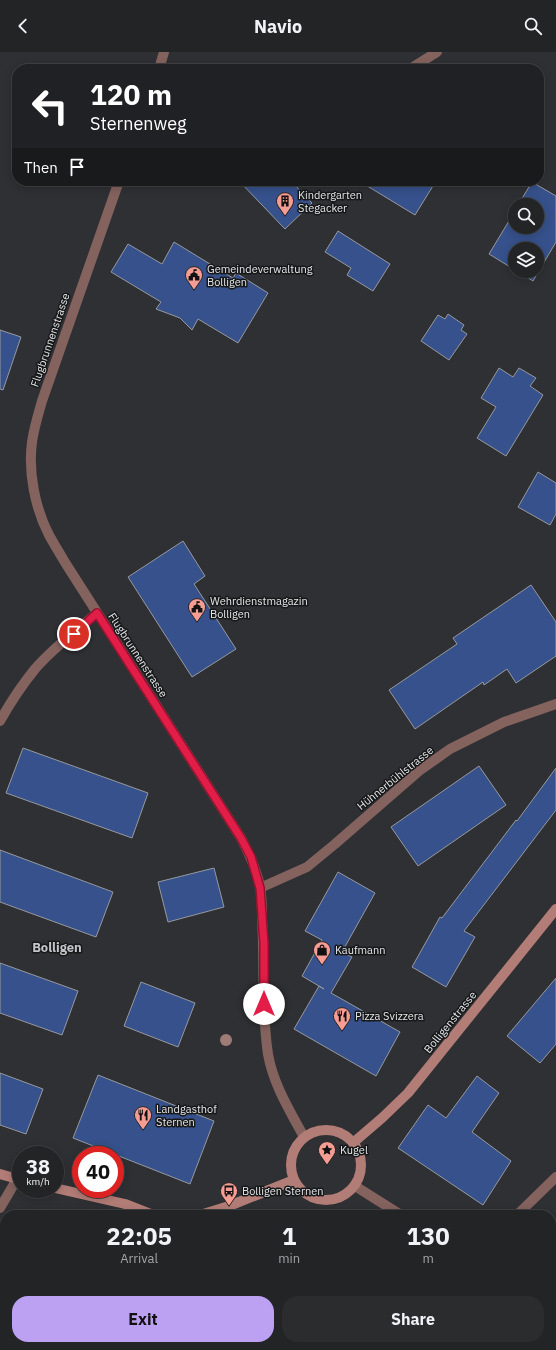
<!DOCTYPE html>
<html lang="en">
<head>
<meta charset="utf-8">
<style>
	:root { --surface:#232426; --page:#2b2c2e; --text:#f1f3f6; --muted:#a3a4a7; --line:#404143; --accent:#bca0f2 }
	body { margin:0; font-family:"IBM Plex Sans",sans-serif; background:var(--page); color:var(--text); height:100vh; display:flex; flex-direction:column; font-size:15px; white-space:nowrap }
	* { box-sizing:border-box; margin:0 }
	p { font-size:13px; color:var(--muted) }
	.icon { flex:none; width:22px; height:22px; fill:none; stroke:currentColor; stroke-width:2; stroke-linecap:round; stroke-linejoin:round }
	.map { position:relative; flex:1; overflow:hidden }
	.drawer { position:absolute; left:0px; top:1158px; width:556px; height:140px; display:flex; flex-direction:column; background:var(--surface); border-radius:16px 16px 0 0; box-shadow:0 2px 10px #0003,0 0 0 1px var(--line) }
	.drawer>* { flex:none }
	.banner { position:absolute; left:12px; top:12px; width:532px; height:122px; border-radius:16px; box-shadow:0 2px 10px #0003,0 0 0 1px var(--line); background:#202124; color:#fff; overflow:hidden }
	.fabs { position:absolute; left:508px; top:146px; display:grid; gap:8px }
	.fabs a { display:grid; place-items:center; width:36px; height:36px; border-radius:50%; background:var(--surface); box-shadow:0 2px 10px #0003,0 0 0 1px var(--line); font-size:20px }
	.speed { position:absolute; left:12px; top:1094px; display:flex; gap:8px; font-size:20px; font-weight:700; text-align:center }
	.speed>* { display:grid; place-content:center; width:52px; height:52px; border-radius:50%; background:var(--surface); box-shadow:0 2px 10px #0003,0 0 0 1px var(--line); line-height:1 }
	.speed small { font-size:10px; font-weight:400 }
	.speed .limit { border:6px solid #d22; background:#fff; color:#111 }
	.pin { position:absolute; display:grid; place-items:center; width:34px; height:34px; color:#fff; margin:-17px; border:2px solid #fff; border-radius:50%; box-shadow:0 1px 4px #0007 }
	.me { position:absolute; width:44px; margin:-22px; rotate:0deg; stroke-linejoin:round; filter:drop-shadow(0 0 3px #0008) }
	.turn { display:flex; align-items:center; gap:14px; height:84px; padding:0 12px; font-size:18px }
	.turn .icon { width:52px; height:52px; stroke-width:2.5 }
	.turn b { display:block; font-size:28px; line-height:34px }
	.then { display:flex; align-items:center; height:38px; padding:0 12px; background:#0003; gap:8px; font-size:15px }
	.eta { display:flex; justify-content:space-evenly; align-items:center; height:68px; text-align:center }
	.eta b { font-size:24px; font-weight:800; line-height:28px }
	.primary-button { display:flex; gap:8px; margin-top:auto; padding:8px 12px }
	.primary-button a { flex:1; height:46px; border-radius:16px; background:var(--accent); color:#111; font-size:16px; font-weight:800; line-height:46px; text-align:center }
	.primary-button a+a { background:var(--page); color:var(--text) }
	header { display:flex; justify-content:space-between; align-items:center; height:52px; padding:0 12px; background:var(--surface); font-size:18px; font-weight:800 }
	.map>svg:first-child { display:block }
	.building { fill:#36518b; stroke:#97999d }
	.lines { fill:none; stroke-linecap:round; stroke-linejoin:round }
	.minor { stroke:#84625e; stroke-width:10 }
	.tertiary { stroke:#84625e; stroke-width:10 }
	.secondary { stroke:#b37d77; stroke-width:10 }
	.tree { fill:#9f7b78 }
	.route-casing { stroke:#92132f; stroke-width:10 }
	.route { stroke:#e11d48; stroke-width:7 }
	.labels { text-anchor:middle; stroke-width:3; stroke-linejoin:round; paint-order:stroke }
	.poi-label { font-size:11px; fill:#e5e6e8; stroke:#17181a; text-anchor:start }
	.street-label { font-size:11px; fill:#e5e6e8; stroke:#17181a }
	.quarter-label { font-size:13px; font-weight:bold; fill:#c3c5c9; stroke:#17181a }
</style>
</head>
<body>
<header><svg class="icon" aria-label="back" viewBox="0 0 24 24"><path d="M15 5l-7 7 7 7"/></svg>Navio<svg class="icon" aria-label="search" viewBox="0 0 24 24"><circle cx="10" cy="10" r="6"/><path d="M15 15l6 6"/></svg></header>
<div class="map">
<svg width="556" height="1298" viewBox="0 0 556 1298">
	<rect width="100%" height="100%" fill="#2f3033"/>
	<!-- building -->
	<g class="building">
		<path d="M239,129H291L312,151L285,177Z"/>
		<path d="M359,129H436L415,163Z"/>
		<path d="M532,130L556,144V190L533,229L517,219H537V197H515V218L489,202L515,159V175H537V153H518Z"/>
		<path d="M338,179L390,212L373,239L347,223L351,216L325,200Z"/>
		<path d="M174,190L233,226L236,221L268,241L238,291L198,267L192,278L180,266L156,257L161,250L111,220L128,192L162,212Z"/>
		<path d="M448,262L464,273L461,278L467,282L449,308L421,289L438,263L445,267Z"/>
		<path d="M0,278L21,285L3,338L0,337Z"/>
		<path d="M499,316L513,325L519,316L536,326L530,334L543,343L506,404L477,386L496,355L481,346Z"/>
		<path d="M538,420L556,431V462L550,473L518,455Z"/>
		<path d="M183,489L205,524L194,532L236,597L192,625L128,525Z"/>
		<path d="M531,533L556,570V604L516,631L507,617L484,633L483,630L415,677L389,638L457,592L453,586Z"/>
		<path d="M23,696L148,741L132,786L6,741Z"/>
		<path d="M479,714L506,753L418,814L391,775Z"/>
		<path d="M556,716V758L464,879L475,885L446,935L412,915L440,865L442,866L516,768L517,769Z"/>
		<path d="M0,798L113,840L96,885L0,850Z"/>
		<path d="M214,816L224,855L168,870L158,830Z"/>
		<path d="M338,820L375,841L342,900L352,905L331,941L400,980L376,1024L294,977L319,934L324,937L302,924L322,888L305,879Z"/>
		<path d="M0,911L78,939L62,983L0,961Z"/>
		<path d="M556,926V992L540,1011L507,984Z"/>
		<path d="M141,930L195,951L178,995L124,974Z"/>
		<path d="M0,1021L43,1037L26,1082L0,1073Z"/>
		<path d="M98,1023L214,1069L190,1132L73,1086Z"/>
		<path d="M477,1024L499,1041L472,1080L511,1109L483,1153L398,1096L428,1053L446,1066Z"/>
	</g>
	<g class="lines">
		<!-- minor -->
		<g class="minor">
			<path d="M410,17L437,0"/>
			<path d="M0,669C10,651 22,633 35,617C53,596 76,579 97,561"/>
			<path d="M260,836L307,815L335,792L419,719L450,697L504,670L556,652"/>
			<path d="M355,1134L401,1163"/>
			<path d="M0,1156L17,1127"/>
			<path d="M517,1163L556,1125"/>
			<path d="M551,1285L556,1290"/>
			<path d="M213,1293L214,1298"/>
		</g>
		<!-- tertiary -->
		<g class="tertiary">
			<path d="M159,17L164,0"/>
			<path d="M119,129L42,349C38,363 34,376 32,390C28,420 35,456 49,483C54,492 60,502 66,512L241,786C249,801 256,817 260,834C262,845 262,857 262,867C265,912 261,957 268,1002C273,1032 290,1059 304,1085"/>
			<path d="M116,1298L119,1293"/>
		</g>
		<!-- secondary -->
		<g class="secondary">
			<circle cx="326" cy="1113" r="35"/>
			<path d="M354,1090L382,1066L408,1041L556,857"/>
			<path d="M0,1122L21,1128"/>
			<path d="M55,1136L125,1152L153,1163"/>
			<path d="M200,1163L229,1154L294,1128"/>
		</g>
	</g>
	<!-- trees -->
	<circle class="tree" cx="226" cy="988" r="6"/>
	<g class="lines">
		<!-- route casing -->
		<g class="route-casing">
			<path id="route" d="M74,582L97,561L241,786L251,805L260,836L264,891V952"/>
		</g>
		<!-- route -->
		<use href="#route" class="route"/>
	</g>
	<!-- icons -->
	<defs>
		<g id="building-pin" transform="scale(0.9)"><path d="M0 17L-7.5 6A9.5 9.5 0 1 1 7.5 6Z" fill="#f59c93" stroke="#17181a"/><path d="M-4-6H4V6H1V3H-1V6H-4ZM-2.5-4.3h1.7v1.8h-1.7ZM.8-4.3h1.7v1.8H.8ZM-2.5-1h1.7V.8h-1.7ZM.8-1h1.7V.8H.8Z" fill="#111"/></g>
		<g id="civic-pin" transform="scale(0.9)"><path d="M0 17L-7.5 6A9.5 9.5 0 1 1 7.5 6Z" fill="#f59c93" stroke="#17181a"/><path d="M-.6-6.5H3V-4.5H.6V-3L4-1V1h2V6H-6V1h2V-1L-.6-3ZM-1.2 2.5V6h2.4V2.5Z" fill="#111"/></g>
		<g id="shop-pin" transform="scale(0.9)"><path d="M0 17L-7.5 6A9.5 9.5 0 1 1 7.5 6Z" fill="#f59c93" stroke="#17181a"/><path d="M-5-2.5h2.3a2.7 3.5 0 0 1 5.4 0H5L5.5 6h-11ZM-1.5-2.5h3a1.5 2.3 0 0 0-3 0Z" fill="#111"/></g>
		<g id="restaurant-pin" transform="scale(0.9)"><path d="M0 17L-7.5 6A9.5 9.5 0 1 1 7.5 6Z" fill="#f59c93" stroke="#17181a"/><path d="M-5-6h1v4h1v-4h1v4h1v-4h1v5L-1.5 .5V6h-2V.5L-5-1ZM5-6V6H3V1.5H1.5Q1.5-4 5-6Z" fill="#111"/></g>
		<g id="sight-pin" transform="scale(0.9)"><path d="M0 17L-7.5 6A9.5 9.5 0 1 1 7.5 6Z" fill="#f59c93" stroke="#17181a"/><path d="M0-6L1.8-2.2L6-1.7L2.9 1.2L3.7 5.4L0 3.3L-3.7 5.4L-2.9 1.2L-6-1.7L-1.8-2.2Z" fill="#111"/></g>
		<g id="bus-pin" transform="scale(0.9)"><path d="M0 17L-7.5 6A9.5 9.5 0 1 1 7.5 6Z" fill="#f59c93" stroke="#17181a"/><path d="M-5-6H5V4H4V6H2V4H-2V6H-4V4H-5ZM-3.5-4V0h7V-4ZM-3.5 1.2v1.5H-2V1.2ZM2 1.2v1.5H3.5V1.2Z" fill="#111"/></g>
	</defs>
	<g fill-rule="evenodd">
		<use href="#building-pin" x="285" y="149"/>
		<use href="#civic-pin" x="194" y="223"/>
		<use href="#civic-pin" x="197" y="555"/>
		<use href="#shop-pin" x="322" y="898"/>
		<use href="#restaurant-pin" x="342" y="964"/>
		<use href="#restaurant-pin" x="143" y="1063"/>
		<use href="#sight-pin" x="327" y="1098"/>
		<use href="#bus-pin" x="229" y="1139"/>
	</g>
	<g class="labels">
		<!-- poi labels -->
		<g class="poi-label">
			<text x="298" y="147">Kindergarten<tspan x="298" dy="13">Stegacker</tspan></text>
			<text x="207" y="221">Gemeindeverwaltung<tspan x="207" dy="13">Bolligen</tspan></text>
			<text x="210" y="553">Wehrdienstmagazin<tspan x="210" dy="13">Bolligen</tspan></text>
			<text x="335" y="902">Kaufmann</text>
			<text x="355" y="968">Pizza Svizzera</text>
			<text x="156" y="1061">Landgasthof<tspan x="156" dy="13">Sternen</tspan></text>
			<text x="340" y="1102">Kugel</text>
			<text x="242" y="1143">Bolligen Sternen</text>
		</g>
		<!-- street labels -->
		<g class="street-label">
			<text transform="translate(50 288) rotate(-71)" y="4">Flugbrunnenstrasse</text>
			<text transform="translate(138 603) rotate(57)" y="4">Flugbrunnenstrasse</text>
			<text transform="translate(395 726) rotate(-39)" y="4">Hühnerbühlstrasse</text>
			<text transform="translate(450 970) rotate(-51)" y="4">Bolligenstrasse</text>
		</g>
		<!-- quarter labels -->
		<g class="quarter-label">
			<text x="57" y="900">Bolligen</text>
		</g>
	</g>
</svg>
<div class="fabs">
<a><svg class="icon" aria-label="search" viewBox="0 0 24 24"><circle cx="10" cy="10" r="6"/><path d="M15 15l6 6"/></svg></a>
<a><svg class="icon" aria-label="layers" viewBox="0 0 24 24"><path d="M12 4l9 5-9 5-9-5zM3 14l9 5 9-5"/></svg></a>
</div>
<div class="speed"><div>38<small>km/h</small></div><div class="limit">40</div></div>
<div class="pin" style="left:74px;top:582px;background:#d93025"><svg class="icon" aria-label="arrive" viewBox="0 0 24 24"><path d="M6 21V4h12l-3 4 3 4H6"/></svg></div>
<svg class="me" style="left:264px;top:952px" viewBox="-20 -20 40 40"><circle r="19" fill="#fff"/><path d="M0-13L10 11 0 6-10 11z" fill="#e11d48"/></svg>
<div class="banner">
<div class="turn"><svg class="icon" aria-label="left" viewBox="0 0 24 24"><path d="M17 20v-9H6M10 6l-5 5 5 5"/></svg><div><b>120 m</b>Sternenweg</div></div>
<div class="then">Then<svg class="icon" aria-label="arrive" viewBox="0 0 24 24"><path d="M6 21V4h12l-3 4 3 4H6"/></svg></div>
</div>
<section class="drawer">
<div class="eta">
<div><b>22:05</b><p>Arrival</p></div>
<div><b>1</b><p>min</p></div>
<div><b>130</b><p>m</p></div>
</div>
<div class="primary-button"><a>Exit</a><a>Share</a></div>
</section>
</div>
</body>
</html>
